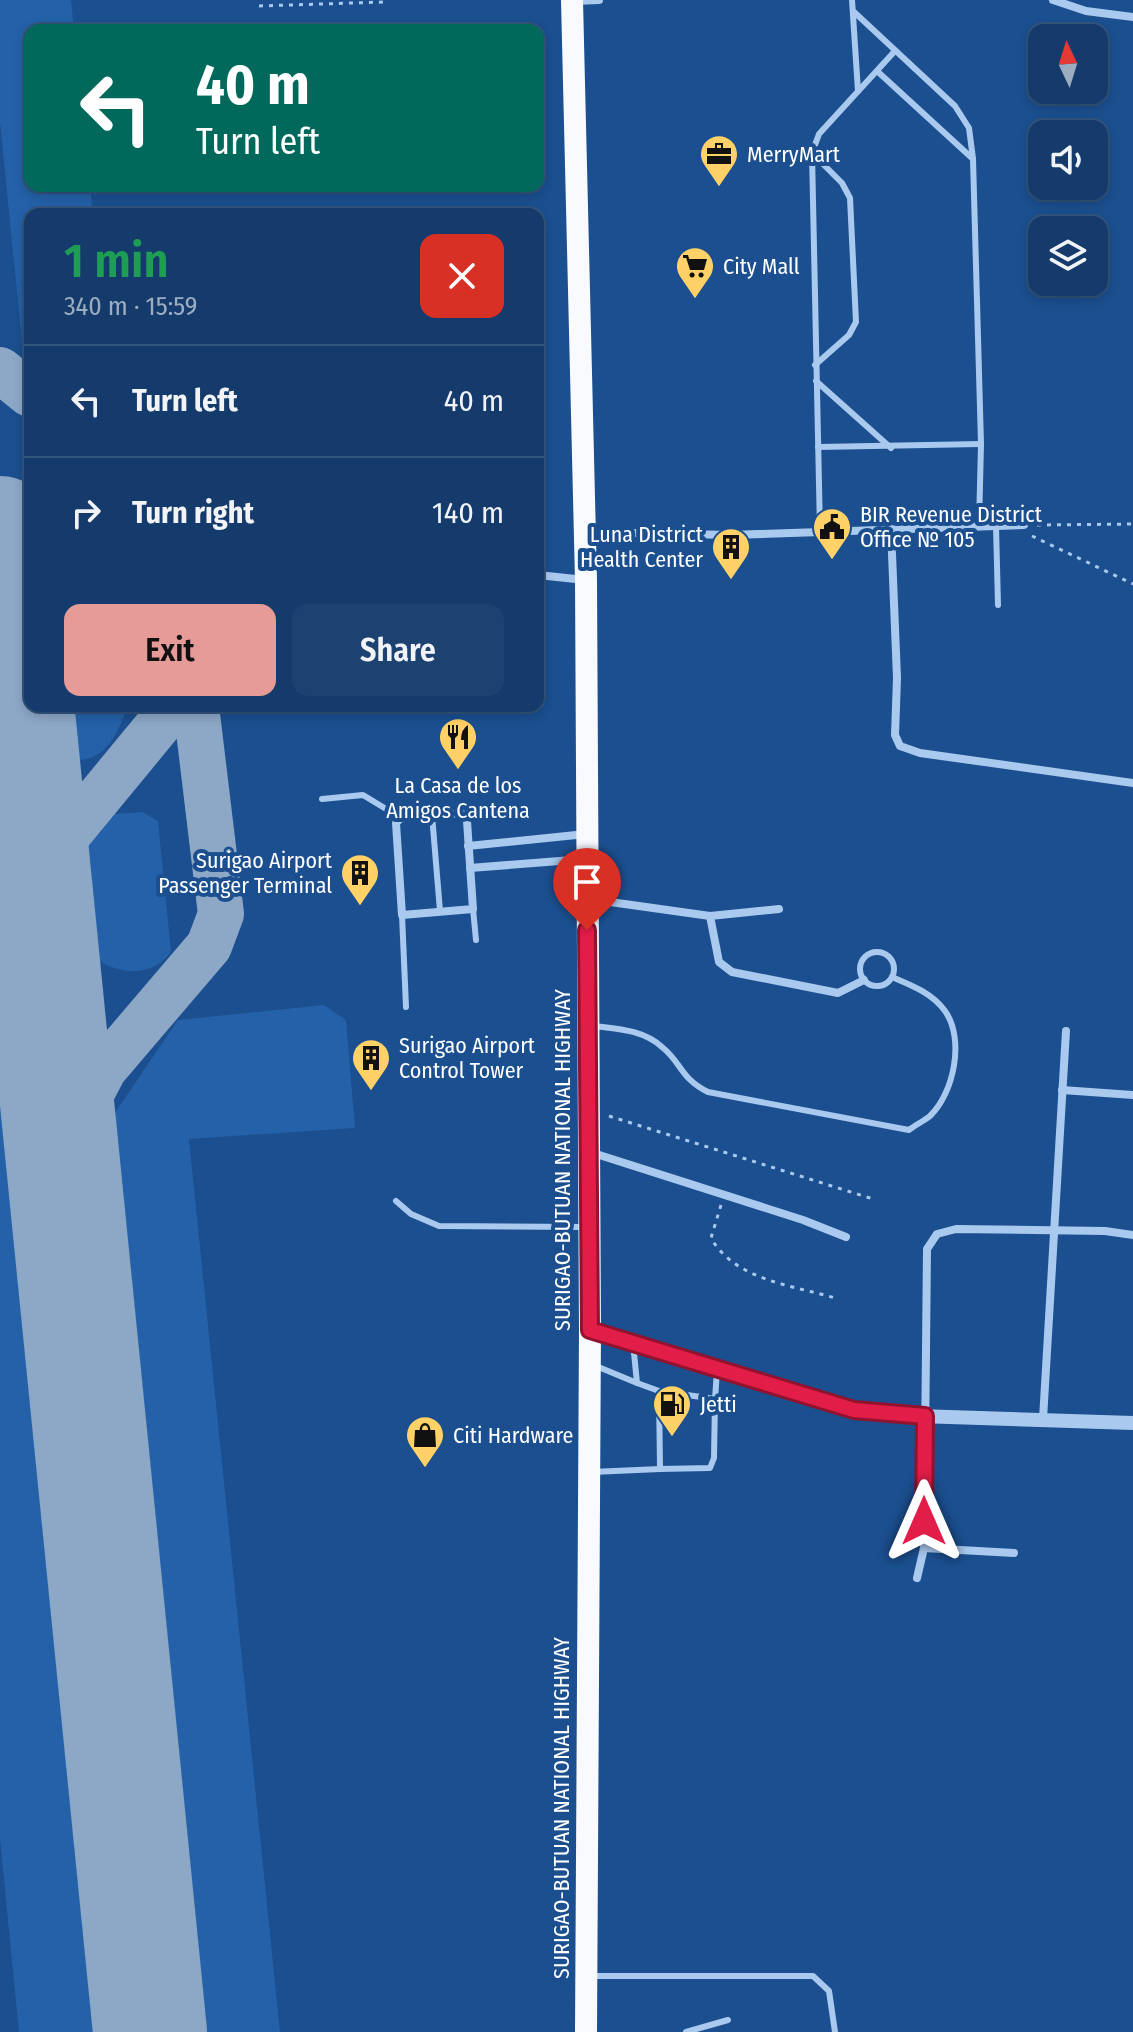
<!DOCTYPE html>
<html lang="en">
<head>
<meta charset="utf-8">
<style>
	:root { --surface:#143b6b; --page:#1d4271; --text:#f1f3f6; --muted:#9dadc1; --line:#33557e; --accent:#e69b98 }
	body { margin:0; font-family:"Fira Sans Condensed",sans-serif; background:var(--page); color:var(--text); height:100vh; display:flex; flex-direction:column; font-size:30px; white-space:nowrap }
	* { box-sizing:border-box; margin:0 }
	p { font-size:26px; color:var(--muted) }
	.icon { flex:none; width:44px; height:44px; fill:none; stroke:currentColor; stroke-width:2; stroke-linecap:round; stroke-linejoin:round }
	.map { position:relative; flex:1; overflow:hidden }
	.sheet { position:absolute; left:24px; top:208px; width:520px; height:504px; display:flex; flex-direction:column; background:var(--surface); border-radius:16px; box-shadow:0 4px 12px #0003,0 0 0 2px var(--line) }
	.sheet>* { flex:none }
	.top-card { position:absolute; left:24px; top:24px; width:520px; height:168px; border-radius:16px; box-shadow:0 4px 12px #0003,0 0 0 2px var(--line); background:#00695c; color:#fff; overflow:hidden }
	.needle { width:52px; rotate:356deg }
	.controls { position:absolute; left:1028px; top:24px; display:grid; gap:16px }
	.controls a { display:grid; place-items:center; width:80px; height:80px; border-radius:16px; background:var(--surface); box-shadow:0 4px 12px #0003,0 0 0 2px var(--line); font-size:40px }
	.pin { position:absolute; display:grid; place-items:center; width:68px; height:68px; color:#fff; margin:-82px -34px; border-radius:50% 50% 50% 0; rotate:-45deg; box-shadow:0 0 8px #0007 }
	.pin .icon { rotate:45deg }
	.me { position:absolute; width:88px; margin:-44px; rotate:0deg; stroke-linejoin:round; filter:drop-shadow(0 0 6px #0008) }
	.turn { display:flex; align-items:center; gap:28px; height:168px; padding:0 40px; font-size:36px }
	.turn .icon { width:104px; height:104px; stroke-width:2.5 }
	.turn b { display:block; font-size:56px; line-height:68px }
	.round { display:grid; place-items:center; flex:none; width:84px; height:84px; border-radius:16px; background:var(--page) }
	.overview { display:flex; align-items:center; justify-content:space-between; height:136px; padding:0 40px }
	h1 { font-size:48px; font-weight:600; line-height:60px; color:#1e9e55 }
	.action { display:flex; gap:16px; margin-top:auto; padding:16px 40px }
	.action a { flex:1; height:92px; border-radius:16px; background:var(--accent); color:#111; font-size:32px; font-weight:600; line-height:92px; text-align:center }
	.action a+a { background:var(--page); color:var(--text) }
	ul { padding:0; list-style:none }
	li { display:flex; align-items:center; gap:24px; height:112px; padding:0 40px; border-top:2px solid var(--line) }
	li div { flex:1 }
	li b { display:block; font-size:30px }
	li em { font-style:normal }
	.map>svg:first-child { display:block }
	.green { fill:#2461a8 }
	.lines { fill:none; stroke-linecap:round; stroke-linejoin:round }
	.taxiway { stroke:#8da7c7; stroke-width:46 }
	.runway { stroke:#8da7c7; stroke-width:114 }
	.path { stroke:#a9c9ee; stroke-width:3; stroke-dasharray:4 6; stroke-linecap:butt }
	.service { stroke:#a9c9ee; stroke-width:6 }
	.minor { stroke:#a9c9ee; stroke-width:8 }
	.tertiary { stroke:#a9c9ee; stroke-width:14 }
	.trunk { stroke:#f8faff; stroke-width:22 }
	.route-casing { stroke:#92132f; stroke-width:20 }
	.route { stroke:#e11d48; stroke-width:14 }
	.labels { text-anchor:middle; stroke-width:8; stroke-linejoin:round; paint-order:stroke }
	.poi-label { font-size:22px; fill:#fff; stroke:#1b4f8f; text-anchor:start }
	.street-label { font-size:22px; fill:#fff; stroke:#1b4f8f }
</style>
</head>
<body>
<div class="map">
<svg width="1133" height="2032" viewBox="0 0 1133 2032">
	<rect width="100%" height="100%" fill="#1b4f8f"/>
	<!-- green -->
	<g class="green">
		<path d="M0,0H71L74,30H30V186H90L93,214H30V368L24,362L0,122Z"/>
		<path d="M71,706H128C118,731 108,760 77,760Z"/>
		<path d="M142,812L158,821L171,952C153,977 119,976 96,958L85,850L115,814Z"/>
		<path d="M0,987H5L27,1204L11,1207L93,2032H19L0,1839Z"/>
		<path d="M324,1005L346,1020L355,1128L189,1139L280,2032H207L123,1193L106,1194L102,1163L117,1161L112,1117L178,1020Z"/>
	</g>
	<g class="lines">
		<!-- taxiway -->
		<g class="taxiway">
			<path d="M0,370L30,394"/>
			<path d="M34,876L174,706"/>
			<path d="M63,1163L76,1123L104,1069L209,946L221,914L196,706"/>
		</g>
		<!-- runway -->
		<path class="runway" d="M0,533L150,2032"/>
		<!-- path -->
		<g class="path">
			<path d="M259,6L384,2"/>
			<path d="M1037,525L1133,524"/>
			<path d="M1032,536L1133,584"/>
			<path d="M609,1116L873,1199"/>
			<path d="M721,1205L711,1238C735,1280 791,1285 835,1298"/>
		</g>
		<!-- service -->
		<g class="service">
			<path d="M852,0L858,91"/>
			<path d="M853,11L955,106L969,128L973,159L981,444L979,526"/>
			<path d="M877,71L973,159"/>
			<path d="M812,153L842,183L850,198L856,322L849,335L815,365"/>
			<path d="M816,381L891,448"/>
			<path d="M818,447L981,444"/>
			<path d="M996,526L998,605"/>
			<path d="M820,531L812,153L819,134L894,52"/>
			<path d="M322,799L363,795L401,818"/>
			<path d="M432,815L440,911"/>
			<path d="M473,909L476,940"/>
			<path d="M402,915L406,1007"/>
			<circle cx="877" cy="969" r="17"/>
			<path d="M595,1026C619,1029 643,1030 662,1047C682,1063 680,1078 708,1092L909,1130C915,1125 924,1121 930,1116C954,1093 965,1039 945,1011C932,993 911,985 892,977"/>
			<path d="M396,1201L411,1214L439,1226L585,1227"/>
			<path d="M633,1343L637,1383L659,1391L715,1399L717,1371"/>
			<path d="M596,1366L637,1383"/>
			<path d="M660,1469L710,1468L714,1458L715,1399"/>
			<path d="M592,1472L660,1469L659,1391"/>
			<path d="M589,1976H813L829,1991L835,2032"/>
			<path d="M686,2032L728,2020"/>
		</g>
		<!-- minor -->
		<g class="minor">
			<path d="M1053,0L1086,11L1133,17"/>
			<path d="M575,1L599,0"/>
			<path d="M891,529L897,678L895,735L900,746L920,753L1133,783"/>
			<path d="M589,532L731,535L1024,525"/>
			<path d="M538,575L585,580"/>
			<path d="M461,813L467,821L473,909L402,915L396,823L401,818Z"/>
			<path d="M468,846L586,834"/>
			<path d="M470,868L585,859"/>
			<path d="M589,899L710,916L779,909"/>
			<path d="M710,916L719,962L732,972L838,993L864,980"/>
			<path d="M1062,1090L1133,1095"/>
			<path d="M593,1153L803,1220L846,1237"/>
			<path d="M1043,1419L1066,1031"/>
			<path d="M924,1548L1014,1553"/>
			<path d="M917,1578L924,1548L927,1249L937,1234L956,1229L1105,1231L1133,1235"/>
		</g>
		<!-- tertiary -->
		<path class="tertiary" d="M590,1330L854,1410L888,1415L1133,1423"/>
		<!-- trunk -->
		<path class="trunk" d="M572,0L586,580L590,1330L586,2032"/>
	</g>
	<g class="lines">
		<!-- route casing -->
		<g class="route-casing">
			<path id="route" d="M587,930L590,1330L854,1410L925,1416L924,1521"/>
		</g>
		<!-- route -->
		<use href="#route" class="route"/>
	</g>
	<!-- icons -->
	<defs>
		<g id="office-pin" transform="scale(2)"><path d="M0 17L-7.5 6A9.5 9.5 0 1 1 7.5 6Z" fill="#ffd166" stroke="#1b4f8f"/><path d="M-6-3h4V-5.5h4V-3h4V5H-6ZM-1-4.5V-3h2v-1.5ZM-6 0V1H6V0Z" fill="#111"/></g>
		<g id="supermarket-pin" transform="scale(2)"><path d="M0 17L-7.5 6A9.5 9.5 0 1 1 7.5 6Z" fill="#ffd166" stroke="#1b4f8f"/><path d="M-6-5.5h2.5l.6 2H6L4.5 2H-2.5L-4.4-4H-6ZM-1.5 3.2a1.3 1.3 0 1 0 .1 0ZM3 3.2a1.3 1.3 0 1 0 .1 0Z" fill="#111"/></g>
		<g id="civic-pin" transform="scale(2)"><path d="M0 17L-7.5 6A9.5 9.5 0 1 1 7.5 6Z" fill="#ffd166" stroke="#1b4f8f"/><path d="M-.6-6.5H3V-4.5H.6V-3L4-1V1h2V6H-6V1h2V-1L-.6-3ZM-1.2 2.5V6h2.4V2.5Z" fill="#111"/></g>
		<g id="building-pin" transform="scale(2)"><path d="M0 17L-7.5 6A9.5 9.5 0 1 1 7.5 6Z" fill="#ffd166" stroke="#1b4f8f"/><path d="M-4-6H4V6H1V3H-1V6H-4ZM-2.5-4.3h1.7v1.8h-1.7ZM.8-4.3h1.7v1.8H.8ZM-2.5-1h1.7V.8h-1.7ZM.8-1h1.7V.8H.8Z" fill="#111"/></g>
		<g id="restaurant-pin" transform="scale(2)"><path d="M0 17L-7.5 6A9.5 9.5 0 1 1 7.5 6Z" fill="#ffd166" stroke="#1b4f8f"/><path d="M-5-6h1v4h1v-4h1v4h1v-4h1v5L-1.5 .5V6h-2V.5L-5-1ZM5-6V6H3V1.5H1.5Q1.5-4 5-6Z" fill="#111"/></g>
		<g id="fuel-pin" transform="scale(2)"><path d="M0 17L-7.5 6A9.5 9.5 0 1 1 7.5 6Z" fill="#ffd166" stroke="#1b4f8f"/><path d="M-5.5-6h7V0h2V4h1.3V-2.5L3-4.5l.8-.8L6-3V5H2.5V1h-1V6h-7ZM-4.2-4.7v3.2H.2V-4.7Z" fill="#111"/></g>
		<g id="shop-pin" transform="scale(2)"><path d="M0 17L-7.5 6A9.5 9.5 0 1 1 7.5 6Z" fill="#ffd166" stroke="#1b4f8f"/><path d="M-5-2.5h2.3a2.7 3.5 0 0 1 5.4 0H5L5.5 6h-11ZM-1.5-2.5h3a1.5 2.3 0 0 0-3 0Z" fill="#111"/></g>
	</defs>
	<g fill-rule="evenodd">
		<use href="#office-pin" x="719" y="154"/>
		<use href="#supermarket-pin" x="695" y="266"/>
		<use href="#civic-pin" x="832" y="527"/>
		<use href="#building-pin" x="731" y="547"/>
		<use href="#restaurant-pin" x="458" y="737"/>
		<use href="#building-pin" x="360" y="873"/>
		<use href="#building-pin" x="371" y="1058"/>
		<use href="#fuel-pin" x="672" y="1404"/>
		<use href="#shop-pin" x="425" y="1435"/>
	</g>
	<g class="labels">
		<!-- poi labels -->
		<g class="poi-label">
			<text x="747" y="162">MerryMart</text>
			<text x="723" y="274">City Mall</text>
			<text x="860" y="522">BIR Revenue District<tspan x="860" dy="25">Office № 105</tspan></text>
			<text x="703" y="542" text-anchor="end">Luna District<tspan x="703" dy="25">Health Center</tspan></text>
			<text x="458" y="793" text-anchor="middle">La Casa de los<tspan x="458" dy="25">Amigos Cantena</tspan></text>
			<text x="332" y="868" text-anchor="end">Surigao Airport<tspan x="332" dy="25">Passenger Terminal</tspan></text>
			<text x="399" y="1053">Surigao Airport<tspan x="399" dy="25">Control Tower</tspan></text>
			<text x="700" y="1412">Jetti</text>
			<text x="453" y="1443">Citi Hardware</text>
		</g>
		<!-- street labels -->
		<g class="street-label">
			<text transform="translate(562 1160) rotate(-90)" y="8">SURIGAO-BUTUAN NATIONAL HIGHWAY</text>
			<text transform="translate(561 1808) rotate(-90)" y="8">SURIGAO-BUTUAN NATIONAL HIGHWAY</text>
		</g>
	</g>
</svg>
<div class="controls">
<a><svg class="needle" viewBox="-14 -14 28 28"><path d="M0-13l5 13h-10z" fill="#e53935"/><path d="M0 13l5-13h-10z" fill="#9dadc1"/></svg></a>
<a><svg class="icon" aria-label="sound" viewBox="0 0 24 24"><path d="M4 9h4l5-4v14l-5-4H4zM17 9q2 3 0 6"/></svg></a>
<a><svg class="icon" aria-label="layers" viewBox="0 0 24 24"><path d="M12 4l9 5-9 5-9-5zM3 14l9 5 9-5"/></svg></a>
</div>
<div class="pin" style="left:587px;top:930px;background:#d93025"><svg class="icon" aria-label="arrive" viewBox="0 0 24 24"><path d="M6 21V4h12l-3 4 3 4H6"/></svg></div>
<svg class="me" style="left:924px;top:1521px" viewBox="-20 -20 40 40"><path d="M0-17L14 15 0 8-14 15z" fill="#e11d48" stroke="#fff" stroke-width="4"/></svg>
<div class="top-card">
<div class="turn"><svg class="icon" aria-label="left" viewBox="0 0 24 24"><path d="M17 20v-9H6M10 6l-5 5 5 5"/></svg><div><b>40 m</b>Turn left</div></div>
</div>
<section class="sheet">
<div class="overview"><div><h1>1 min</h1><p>340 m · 15:59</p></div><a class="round" style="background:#d93025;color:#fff"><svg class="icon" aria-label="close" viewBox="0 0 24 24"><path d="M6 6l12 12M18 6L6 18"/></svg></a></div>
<ul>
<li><svg class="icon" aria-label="left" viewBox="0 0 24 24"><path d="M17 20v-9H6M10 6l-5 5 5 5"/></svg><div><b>Turn left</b></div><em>40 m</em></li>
<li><svg class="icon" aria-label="right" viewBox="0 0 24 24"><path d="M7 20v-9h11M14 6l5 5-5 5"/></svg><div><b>Turn right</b></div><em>140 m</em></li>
</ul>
<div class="action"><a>Exit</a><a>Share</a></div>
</section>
</div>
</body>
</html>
